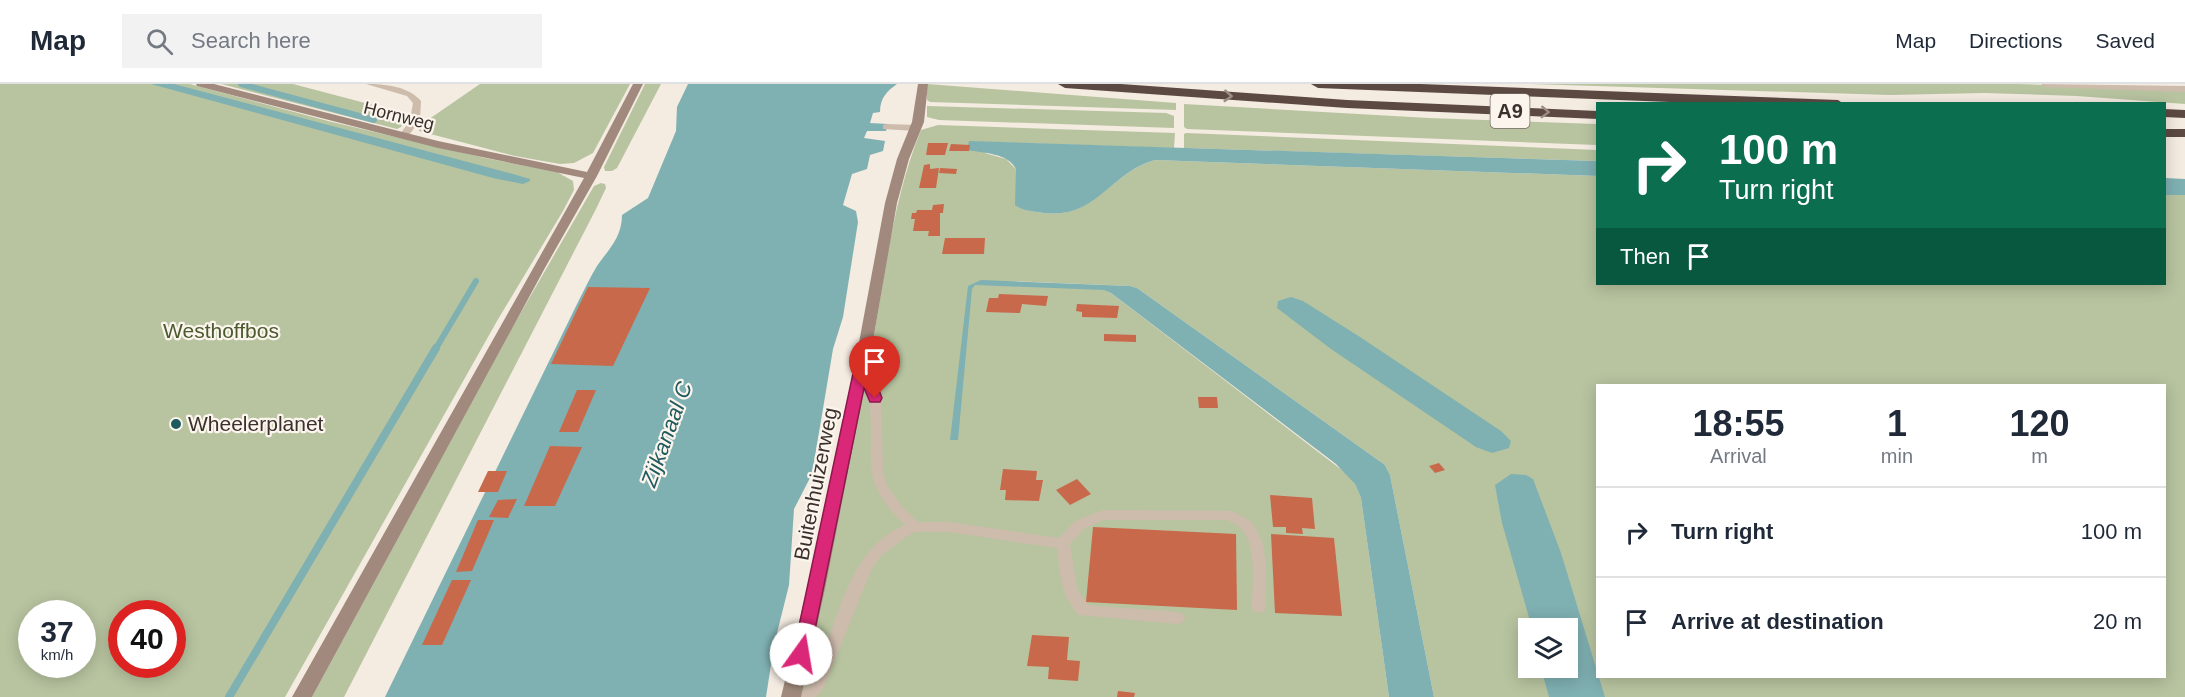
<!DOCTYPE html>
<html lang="en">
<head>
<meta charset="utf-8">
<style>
	:root { --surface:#fff; --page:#f2f2f3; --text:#1f2937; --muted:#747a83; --line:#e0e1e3 }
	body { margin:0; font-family:Arial,sans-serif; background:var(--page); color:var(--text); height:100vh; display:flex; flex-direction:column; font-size:22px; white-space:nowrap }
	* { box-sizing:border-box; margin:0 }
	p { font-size:20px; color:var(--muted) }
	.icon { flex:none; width:33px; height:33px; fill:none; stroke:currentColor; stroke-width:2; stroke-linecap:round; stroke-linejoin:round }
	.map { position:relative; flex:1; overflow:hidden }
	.sheet { position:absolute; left:1596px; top:300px; width:570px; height:294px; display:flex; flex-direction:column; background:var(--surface); border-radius:0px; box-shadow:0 3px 15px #0003 }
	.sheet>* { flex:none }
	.top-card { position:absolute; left:1596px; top:18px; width:570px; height:183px; border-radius:0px; box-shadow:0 3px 15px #0003; background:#0b6e4f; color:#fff; overflow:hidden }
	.fabs { position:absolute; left:1518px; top:534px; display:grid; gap:12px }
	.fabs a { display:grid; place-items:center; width:60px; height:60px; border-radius:0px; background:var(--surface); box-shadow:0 3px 15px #0003; font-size:30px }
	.speed { position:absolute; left:18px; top:516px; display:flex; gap:12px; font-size:30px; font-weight:700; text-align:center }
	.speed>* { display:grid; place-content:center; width:78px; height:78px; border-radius:50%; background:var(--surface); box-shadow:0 3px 15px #0003; line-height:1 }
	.speed small { font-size:15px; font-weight:400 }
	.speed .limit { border:9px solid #d22; background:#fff; color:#111 }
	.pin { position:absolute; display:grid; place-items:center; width:51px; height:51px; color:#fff; margin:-62px -26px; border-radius:50% 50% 50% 0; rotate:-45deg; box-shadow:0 0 6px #0007 }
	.pin .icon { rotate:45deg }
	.me { position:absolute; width:66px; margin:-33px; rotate:13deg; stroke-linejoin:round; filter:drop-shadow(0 0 4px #0008) }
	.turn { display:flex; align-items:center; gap:21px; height:126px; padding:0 24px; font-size:27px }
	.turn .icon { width:78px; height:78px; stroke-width:2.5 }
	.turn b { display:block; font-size:42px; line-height:51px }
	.then { display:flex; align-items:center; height:57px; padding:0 24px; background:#0003; gap:12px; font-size:22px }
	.eta { display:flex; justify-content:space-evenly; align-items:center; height:102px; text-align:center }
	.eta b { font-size:36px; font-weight:600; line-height:42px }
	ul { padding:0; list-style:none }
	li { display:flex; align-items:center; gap:18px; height:90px; padding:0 24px; border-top:2px solid var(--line) }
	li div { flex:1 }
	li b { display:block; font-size:22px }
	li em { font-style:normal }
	header { display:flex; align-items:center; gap:36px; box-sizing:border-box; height:84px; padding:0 30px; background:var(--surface); border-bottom:2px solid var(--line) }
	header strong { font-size:28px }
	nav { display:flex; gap:33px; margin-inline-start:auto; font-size:21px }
	.search { width:420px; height:54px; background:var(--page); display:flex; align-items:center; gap:15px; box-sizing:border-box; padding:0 21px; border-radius:0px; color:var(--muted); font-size:22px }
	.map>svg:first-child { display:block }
	.green { fill:#b8c4a0; fill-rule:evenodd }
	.water { fill:#7fb0b2 }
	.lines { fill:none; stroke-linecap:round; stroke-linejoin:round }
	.stream-far1 { stroke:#7fb0b2; stroke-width:6 }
	.stream { stroke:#7fb0b2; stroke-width:8 }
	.building { fill:#c8694b }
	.lane { fill:#cdbbac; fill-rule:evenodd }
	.street { fill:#cdbbac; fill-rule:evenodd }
	.secondary { fill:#a18a7d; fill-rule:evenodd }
	.highway { fill:#5c4a42; fill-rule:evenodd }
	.oneway { stroke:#9c8e87 }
	.route { fill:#db2777; stroke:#8e194d; stroke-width:1.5 }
	.poi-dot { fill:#1f5a5e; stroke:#fbf5ee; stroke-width:2 }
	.labels { text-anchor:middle; stroke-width:4.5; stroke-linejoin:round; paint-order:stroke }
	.far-street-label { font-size:18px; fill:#3b302b; stroke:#fbf5ee }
	.shield { fill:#fbf5ee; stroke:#756b66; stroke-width:1.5 }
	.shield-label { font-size:20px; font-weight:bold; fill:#3b302b }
	.park-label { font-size:21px; fill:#4a5a2e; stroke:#fbf5ee }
	.poi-label { font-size:21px; fill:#3b302b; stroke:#fbf5ee; text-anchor:start }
	.street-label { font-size:21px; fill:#3b302b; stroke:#fbf5ee }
	.water-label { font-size:22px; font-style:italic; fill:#1f5a5e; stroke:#fbf5ee }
</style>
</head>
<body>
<header>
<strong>Map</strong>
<div class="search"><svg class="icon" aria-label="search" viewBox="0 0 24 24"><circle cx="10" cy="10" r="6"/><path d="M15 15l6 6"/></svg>Search here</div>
<nav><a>Map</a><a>Directions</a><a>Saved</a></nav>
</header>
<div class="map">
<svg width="2185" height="613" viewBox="0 0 2185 613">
	<rect width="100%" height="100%" fill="#f4ebe1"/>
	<!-- green -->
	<g class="green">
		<path d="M0,0H190L328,37L485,74L557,88L573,97L574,106L563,127L497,237L285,613H0ZM32,530H82V580H32ZM122,530H172V580H122Z"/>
		<path d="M221,0H293L403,29L406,32L401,43L397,45Z"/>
		<path d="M480,0H630L593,69L574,79L560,80L515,72L419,47V42Z"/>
		<path d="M645,0H661L617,84L612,87H605L604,83Z"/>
		<path d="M927,0L1176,19V26L930,18L927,16Z"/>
		<path d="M1531,0H2018L2185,6V20L2077,12L1984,9L1890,11Z"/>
		<path d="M1184,20L1429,34L1597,40V61L1187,45L1184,43Z"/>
		<path d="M927,22L1166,29L1174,32V44L939,36L927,33Z"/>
		<path d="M938,41L1175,49L1174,64L989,58L985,69L1006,75L1016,85V121C1022,126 1030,127 1038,128C1094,139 1110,88 1155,76L1597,92L1598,200H2164L2165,111H2185V613H1434L1390,391L1385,381L1137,204L1130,202L1008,197L1105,206L1111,209L1347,390L1355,400L1361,414L1389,613H800C824,498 849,383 871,268C885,194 892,117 921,46ZM1598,302H2164V592H1598ZM1528,544H1568V584H1528Z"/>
		<path d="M1186,49L1597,66L1598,77L1184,64V50Z"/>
		<path d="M601,99L605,100L606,104L596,125L344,613H312L512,244L594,102Z"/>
	</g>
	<!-- water -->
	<g class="water">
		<path d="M151,0H174L513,90L530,95V97L523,100L493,94Z"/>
		<path d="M688,0H897C887,7 880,14 880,28L873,29L870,39L888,40L886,47H867L864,54L885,57L883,67L870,71L867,85L852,90L843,121L856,127L858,138L843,233L833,265L812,390L794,425L789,501L774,561L766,613H385L579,216C585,205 590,193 597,182C609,165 622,153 622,131L648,114L676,47L677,23Z"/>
		<path d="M969,57L1597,77L1598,92L1155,76C1109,88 1096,139 1038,128C1029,127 1022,126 1015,121L1016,85C1008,69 983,69 967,66Z"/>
		<path d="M2165,94L2185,95V111H2165Z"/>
		<path d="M981,196L1130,202L1137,204L1385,381L1390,391L1434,613H1389L1361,414L1355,400L1336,380L1111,209L1104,206L975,201L972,205L958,356H950L968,202Z"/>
		<path d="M1291,213L1303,217L1360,253L1501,347L1511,357L1509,364L1492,369L1476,363L1331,265L1277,224L1278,217Z"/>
		<path d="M1511,390L1526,391L1533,395L1561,469L1605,613H1549L1541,584H1568V544H1532L1502,439L1495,401Z"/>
	</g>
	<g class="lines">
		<!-- stream-far1 -->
		<g class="stream-far1">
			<path d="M241,0L374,36"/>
			<path d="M435,266L476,197"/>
		</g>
		<!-- stream -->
		<path class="stream" d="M229,613L436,264"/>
	</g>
	<!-- building -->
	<g class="building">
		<path d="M928,59H948L945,71H926Z"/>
		<path d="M951,60L970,61L969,67H949Z"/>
		<path d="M930,80V85L939,84L936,104H919L924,81Z"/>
		<path d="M940,84L957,85L956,90L939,89Z"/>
		<path d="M944,120L943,129H940V152H928L929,147H913L915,135H911L912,129H916L917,126H932L933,121Z"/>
		<path d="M945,154H985L984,170H942Z"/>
		<path d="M588,203L650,204L613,282L551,280Z"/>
		<path d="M999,210L1048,212L1046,222L1022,220L1020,229L986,228L989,214H998Z"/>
		<path d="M1077,220L1119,222L1117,234L1082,233V228L1076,227Z"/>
		<path d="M1104,250L1136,251V258L1104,257Z"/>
		<path d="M577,306H596L578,348H559Z"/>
		<path d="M1198,313H1217L1218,324H1199Z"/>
		<path d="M550,362L582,363L555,422H524Z"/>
		<path d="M1439,379L1445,386L1435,389L1429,382Z"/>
		<path d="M1003,385L1037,387L1036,396H1043L1039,417L1005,416L1006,406H1000Z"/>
		<path d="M488,387H507L498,408H478Z"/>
		<path d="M1077,395L1091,410L1070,421L1056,406Z"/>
		<path d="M1270,411L1312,414L1315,445L1302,444L1303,450L1286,449V443H1273Z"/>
		<path d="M517,415L508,434L489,433L498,416Z"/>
		<path d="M478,436H494L472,487L456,488Z"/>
		<path d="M1093,443L1236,450L1237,526L1086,518Z"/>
		<path d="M1271,450L1334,454L1342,532L1275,529Z"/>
		<path d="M452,496H471L442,561H422Z"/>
		<path d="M1032,551L1069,553L1067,576L1080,577L1078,597L1048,595L1049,583L1027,582Z"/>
		<path d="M1118,607L1135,609L1134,613H1117Z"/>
	</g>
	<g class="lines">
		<!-- lane -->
		<g class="lane">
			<path d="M366,0C385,0 408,2 421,17L420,36L407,54H401L399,52L410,36L413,19L407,12Z"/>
			<path d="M886,40L916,41L921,44L916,47L883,45V41Z"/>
			<path d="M862,276L868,280L881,314L883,387L887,402L901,421L918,438H949L1059,454L1075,437L1103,426L1233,427L1253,439L1263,460L1266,481V523L1264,527L1259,529L1254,527L1252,523C1252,502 1257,463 1243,447C1239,441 1233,439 1227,436H1103L1084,445L1070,460L1077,505L1088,521L1178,528L1183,530L1185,534L1183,538L1178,540L1079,531C1061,513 1060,489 1057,464L949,448H916L907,452L882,471L872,484L824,603L816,613H799C803,606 809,601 813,594C817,587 820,577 823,569C841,524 854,461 905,441C855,394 877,373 869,316C867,304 860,291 856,280Z"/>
		</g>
		<!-- street -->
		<path class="street" d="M2041,0L2185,2V8L2046,3Z"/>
		<!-- secondary -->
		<g class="secondary">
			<path d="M196,0H214L438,57L587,88L633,0H643L597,92L546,182L312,613H292L584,94L438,64L197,2Z"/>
			<path d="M918,0H928L924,38L909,75L897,119L869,280L825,505L801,613H781L807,505L855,280L885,119L897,75L912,38Z"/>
		</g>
		<!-- highway -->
		<g class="highway">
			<path d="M1058,0H1121L1347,16L1598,27V35L1347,24L1065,4Z"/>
			<path d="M1311,0H1421L1838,16L1844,20H1720L1318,4Z"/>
			<path d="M2164,25L2185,26V34L2164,33Z"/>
			<rect x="2164" y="45" width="21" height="8"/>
		</g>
	</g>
	<!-- one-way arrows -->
	<defs><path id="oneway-chevron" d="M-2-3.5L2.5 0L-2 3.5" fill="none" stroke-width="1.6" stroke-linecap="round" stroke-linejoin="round" transform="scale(1.5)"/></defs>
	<g class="oneway">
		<use href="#oneway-chevron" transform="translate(1228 12) rotate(4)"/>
		<use href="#oneway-chevron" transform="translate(1545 28) rotate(2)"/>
	</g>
	<!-- route -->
	<path class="route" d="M862,276L869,280L882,314L880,318H870L864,304L810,570L807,575L801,577L795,575L793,570L855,280Z"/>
	<!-- markers -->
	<circle class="poi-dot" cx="176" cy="340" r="6"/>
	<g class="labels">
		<!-- far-street labels -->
		<g class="far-street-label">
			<text transform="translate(399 32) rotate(14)" y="6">Hornweg</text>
		</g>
		<!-- shield labels -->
		<rect class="shield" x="1490.5" y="10" width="39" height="34" rx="4.5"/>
		<g class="shield-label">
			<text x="1510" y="34">A9</text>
		</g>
		<!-- park labels -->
		<g class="park-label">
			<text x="221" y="254">Westhoffbos</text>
		</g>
		<!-- poi labels -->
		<g class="poi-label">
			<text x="188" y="347">Wheelerplanet</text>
		</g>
		<!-- street labels -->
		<g class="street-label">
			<text transform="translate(816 400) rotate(-79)" y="7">Buitenhuizerweg</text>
		</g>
		<!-- water labels -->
		<g class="water-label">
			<text transform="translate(666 350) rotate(-70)" y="8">Zijkanaal C</text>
		</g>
	</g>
</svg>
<div class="fabs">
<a><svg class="icon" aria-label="layers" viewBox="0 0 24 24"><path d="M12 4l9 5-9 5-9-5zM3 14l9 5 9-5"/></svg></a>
</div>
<div class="speed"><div>37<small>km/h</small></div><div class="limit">40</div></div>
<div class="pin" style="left:875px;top:314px;background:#d93025"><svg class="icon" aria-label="arrive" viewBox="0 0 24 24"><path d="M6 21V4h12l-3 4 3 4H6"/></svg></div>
<svg class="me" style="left:801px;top:570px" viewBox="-20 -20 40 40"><circle r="19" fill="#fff"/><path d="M0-13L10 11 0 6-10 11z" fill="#db2777"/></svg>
<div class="top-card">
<div class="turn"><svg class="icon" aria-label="right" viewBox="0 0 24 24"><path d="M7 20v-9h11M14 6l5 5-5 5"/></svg><div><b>100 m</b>Turn right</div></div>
<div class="then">Then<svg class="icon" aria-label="arrive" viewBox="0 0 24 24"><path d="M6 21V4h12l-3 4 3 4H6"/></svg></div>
</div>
<section class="sheet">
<div class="eta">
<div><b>18:55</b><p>Arrival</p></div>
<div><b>1</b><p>min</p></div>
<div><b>120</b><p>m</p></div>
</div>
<ul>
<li><svg class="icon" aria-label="right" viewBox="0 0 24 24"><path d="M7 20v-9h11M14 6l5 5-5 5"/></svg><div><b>Turn right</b></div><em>100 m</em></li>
<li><svg class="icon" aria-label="arrive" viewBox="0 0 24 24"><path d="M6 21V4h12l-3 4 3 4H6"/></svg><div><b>Arrive at destination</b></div><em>20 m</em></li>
</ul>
</section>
</div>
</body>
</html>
